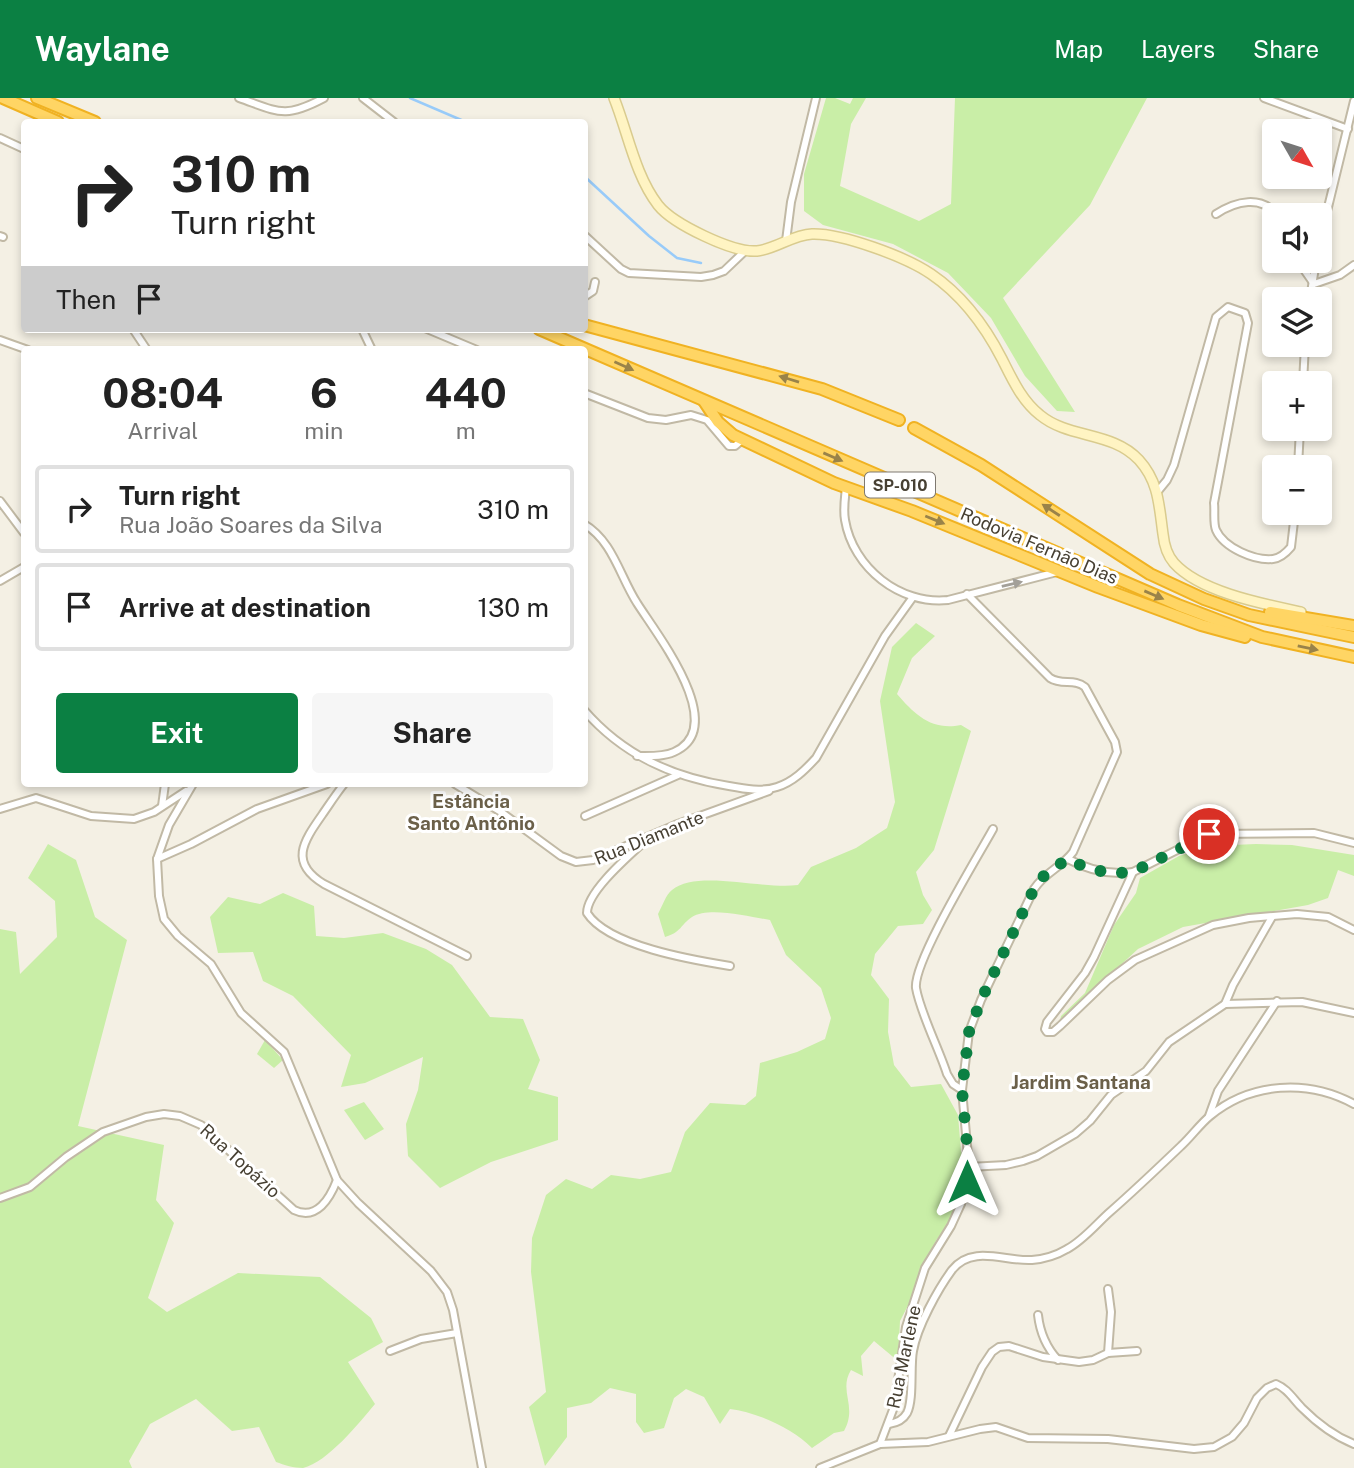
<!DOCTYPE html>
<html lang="en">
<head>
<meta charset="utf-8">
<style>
	:root { --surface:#fff; --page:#f6f6f6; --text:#222; --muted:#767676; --line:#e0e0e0; --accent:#0b8043 }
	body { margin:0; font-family:"Public Sans",sans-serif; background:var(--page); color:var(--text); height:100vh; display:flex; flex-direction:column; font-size:26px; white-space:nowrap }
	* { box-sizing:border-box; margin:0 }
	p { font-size:23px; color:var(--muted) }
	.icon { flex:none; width:38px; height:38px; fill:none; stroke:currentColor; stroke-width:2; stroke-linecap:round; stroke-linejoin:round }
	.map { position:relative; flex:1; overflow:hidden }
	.details { position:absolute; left:21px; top:248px; width:567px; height:441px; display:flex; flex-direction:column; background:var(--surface); border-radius:7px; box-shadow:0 4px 10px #0003 }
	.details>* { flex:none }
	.guide { position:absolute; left:21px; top:21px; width:567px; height:214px; border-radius:7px; box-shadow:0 4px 10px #0003; background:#fff; color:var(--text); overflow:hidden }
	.needle { width:46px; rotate:129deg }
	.fabs { position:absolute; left:1262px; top:21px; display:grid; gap:14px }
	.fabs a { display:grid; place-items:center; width:70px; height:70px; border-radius:7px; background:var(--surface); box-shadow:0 4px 10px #0003; font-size:35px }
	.pin { position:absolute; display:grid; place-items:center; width:60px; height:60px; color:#fff; margin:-30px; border:4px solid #fff; border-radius:50%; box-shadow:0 2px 7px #0007 }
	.me { position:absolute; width:77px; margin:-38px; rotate:0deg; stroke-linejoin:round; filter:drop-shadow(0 0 5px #0008) }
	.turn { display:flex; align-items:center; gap:24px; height:147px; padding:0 35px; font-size:32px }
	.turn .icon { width:91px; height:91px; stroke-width:2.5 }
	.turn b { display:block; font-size:49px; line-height:60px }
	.then { display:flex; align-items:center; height:66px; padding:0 35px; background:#0003; gap:14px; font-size:26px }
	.eta { display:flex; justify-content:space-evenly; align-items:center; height:119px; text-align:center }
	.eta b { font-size:42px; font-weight:700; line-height:49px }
	.primary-button { display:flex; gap:14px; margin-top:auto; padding:14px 35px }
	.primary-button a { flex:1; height:80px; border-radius:7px; background:var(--accent); color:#fff; font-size:28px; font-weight:700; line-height:80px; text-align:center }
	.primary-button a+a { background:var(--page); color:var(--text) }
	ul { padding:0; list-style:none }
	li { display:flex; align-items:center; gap:21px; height:88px; margin:0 14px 10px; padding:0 21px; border:4px solid var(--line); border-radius:7px }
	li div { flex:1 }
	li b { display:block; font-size:26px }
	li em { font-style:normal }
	header { display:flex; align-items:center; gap:42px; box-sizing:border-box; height:98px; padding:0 35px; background:var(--accent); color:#fff }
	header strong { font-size:33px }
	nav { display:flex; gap:38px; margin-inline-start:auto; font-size:24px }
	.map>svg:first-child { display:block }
	.green { fill:#c9eea7 }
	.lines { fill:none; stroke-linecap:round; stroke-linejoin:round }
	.stream { stroke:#98cbf9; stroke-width:2.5 }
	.street-casing { stroke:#c1b9a5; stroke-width:10 }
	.secondary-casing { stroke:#d9cb8e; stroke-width:12 }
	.highway-casing { stroke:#f0b222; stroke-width:14 }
	.street { stroke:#fff; stroke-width:6 }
	.secondary { stroke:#fff4c3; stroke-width:9 }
	.highway { stroke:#ffd564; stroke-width:10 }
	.oneway { fill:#9a8349 }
	.oneway2 { fill:#a3a099 }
	.route { stroke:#0b8043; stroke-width:12; stroke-dasharray:0 21.6 }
	.labels { text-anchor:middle; stroke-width:6; stroke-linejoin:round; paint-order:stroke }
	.shield { fill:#fff; stroke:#7e7970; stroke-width:2 }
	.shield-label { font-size:16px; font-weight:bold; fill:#474033 }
	.street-label { font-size:18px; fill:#474033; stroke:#fff }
	.neighbourhood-label { font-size:19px; font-weight:bold; fill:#6b6049; stroke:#fff }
</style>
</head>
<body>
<header>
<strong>Waylane</strong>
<nav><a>Map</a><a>Layers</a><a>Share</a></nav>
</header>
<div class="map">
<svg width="1354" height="1370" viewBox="0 0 1354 1370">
	<rect width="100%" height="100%" fill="#f4f0e4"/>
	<!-- green -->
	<g class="green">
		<path d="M826,0H835L850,6L853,0H866L851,26L840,88L919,123L951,106L955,0H1147L1090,107L1003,200L1075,314L1057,313L1025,278L991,220L948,175L893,146L823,127L804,113V76Z"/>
		<path d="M916,525L935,538L912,560L897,596C915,617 932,633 961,627L971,633L934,752L916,774L923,797L932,812L923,826L898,828L875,856L871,877L889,901L888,934L894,967L911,989L941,986L958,1017L961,1053L967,1071L957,1110L950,1125L937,1141L920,1172L914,1196L900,1223L898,1263L874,1243L861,1258L863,1278L851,1272C838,1293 858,1308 844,1333L834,1335L812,1350C793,1331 757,1314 730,1311L720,1326L704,1299L686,1291L674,1300L664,1330L644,1335L636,1324V1296L610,1290L591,1305L567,1310V1339L545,1368L529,1309L546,1294L531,1174L532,1140L546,1097L566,1081L592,1091L611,1077L640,1081L671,1074L685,1034L710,1005L745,1007L756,998L760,965L797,954L825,941L831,920L821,890L786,857L770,822C751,819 709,808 692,819C680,827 682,834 665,839L658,816C662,809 666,796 672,792C697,771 763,792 798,787L811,769L856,750L887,730L895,704L880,603L892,549Z"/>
		<path d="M48,746L76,762L95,819L127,842L78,1028L164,1047L156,1102L174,1125L148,1200L167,1214L238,1175L320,1179L371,1220L383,1244L348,1264L375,1306C359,1325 328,1364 303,1370C294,1370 284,1367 276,1364L259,1329L232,1333L196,1301L150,1326L129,1363L132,1370H0V831L16,834L20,876L57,839L55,803L28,780Z"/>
		<path d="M1256,746L1292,747L1354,757V778L1338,772L1328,800L1308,807L1183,829L1138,851L1060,923L1061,918L1085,895L1114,827L1136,795L1140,780L1179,758L1210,748Z"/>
		<path d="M283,795L314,808L316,838L344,840L383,835L426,851L452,867L490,919L523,921L540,962L528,991L558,999V1042L491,1064L440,1090L408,1058L406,1026L418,992L423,959L365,985L341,989L351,957L293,898L263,883L253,854L218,855L210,819L228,799L260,806Z"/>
		<path d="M265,942L283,962L274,970L257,956Z"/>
		<path d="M364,1004L384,1031L365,1042L344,1012Z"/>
	</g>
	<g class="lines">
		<!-- stream -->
		<g class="stream">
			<path d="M410,0L466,24"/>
			<path d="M584,78L649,138L677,160L701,165"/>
		</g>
		<!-- street casing -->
		<g class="street-casing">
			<g id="street">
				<path d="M239,0C279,14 284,21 324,0"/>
				<path d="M363,0L394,24"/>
				<path d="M1264,0L1348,31"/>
				<path d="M0,40L24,51"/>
				<path d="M1216,116C1236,103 1261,97 1277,117"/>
				<path d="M584,137L621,171L629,175L701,179L713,177L724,173L746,152"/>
				<path d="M0,138L3,139"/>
				<path d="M1320,142L1354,3"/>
				<path d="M786,143L791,104L816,0"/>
				<path d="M1298,163L1314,186L1340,177L1354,167"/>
				<path d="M584,199L593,193L595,184"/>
				<path d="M1310,201L1316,163"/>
				<path d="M133,231L147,252"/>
				<path d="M362,231L372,252"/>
				<path d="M427,231L477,252"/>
				<path d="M0,242L28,252"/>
				<path d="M1303,285L1305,247"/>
				<path d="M584,295L648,320L666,322L691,317L707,322L729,348H735L742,342"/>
				<path d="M1298,369L1300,331"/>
				<path d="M846,389C845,400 843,411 845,422C853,470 900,507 948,502L1057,474"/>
				<path d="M1158,393L1167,382L1174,367L1216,219L1228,209L1245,215L1248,225L1214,405C1215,413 1213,425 1216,432C1224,450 1255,463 1273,461C1281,460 1286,455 1291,449L1295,415"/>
				<path d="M0,403L24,435"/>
				<path d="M584,426C613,443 620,479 637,505C655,534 731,629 674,654C663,659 649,658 637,658"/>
				<path d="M0,483L24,469"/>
				<path d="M584,612C623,657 672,679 729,688C745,691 762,694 777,689C793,684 805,672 816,660L885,538L913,499"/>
				<path d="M193,686L169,727L157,761L159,798L164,821L178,838L211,866L241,915L284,954L337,1082L358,1105L431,1173L447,1194L453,1212L482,1370"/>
				<path d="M344,686C336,696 329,707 322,717C303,744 289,765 324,786L467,858"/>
				<path d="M455,686L501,714L561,758L576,764L593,762L675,727L769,693"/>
				<path d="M162,708L165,686"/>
				<path d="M0,711L36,700L91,718L134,721L154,714L186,693"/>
				<path d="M585,718L678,677"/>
				<path d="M646,742C630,757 587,793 587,815C608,848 693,862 730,868"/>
				<path d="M157,761L191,746L257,711L327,686"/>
				<path d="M1068,761C1088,772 1111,777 1133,774L1209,736L1314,735L1354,745"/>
				<path d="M1133,774L1094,859L1085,875L1047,924L1045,931L1047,934H1053L1060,928L1108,882L1135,862L1213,827L1249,820L1297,816L1328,819L1354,832"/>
				<path d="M1225,906L1233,887L1272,819"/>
				<path d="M962,992L953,986L947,976C939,951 920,914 916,890C913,864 977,760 993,731"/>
				<path d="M1209,1018L1218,993L1277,903"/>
				<path d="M969,1069L1006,1067L1023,1063L1037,1058L1075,1036L1090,1023L1111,997L1146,973L1169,944L1225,906L1302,904L1354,915"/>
				<path d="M0,1100L30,1089L66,1059L103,1034L146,1019L164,1016L180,1018L201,1027L294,1112C317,1123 330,1100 337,1082"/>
				<path d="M1038,1217C1040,1235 1046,1249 1058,1262"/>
				<path d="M390,1253L421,1241L457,1235"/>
				<path d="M1108,1255L1111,1214L1108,1191"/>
				<path d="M889,1326C896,1325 903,1322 907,1315C914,1302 910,1269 913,1253C917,1229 938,1191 952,1172C972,1146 1006,1164 1032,1162C1044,1161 1057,1157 1067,1151C1084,1142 1097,1125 1111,1113C1135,1092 1158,1070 1181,1048C1191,1039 1200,1026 1210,1018C1251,984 1308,981 1354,1006"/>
				<path d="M949,1338L982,1269L992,1254L999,1249L1009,1248L1043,1259L1079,1264L1093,1262L1108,1255L1137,1253"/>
				<path d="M880,1346L894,1309L906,1229L925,1170L951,1128L961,1106L967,1084L969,1069L962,992L969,934L981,902L1034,791C1045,774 1062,769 1073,754L1117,654L1115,644L1085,589C1074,580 1062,588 1050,580L967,496"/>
				<path d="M820,1370L880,1346L928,1344L980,1331L996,1329L1028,1340L1108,1341L1194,1351L1214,1349L1232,1339L1244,1325L1257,1300L1267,1290L1276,1286C1288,1291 1293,1301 1302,1310C1317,1325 1334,1338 1354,1346"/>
			</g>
		</g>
		<!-- secondary casing -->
		<g class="secondary-casing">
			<path id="secondary" d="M614,0C628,35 635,77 658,107C673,126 733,155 757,153C776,151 792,137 812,136C842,135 906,159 931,176C962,197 985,228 1002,261C1012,281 1022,303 1040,317C1069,341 1112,333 1139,362C1159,384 1159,408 1163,436C1164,446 1167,457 1174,465C1200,494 1263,506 1301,514"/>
		</g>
		<!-- highway casing -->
		<g class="highway-casing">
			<g id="highway">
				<path d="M3,0L58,24"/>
				<path d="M37,0L95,24"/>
				<path d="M584,227L822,291L899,322"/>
				<path d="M539,231L1178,507L1262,539L1354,559"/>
				<path d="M704,303L718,324L733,337L834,385L912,413L1098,489L1201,527L1245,539"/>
				<path d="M914,330L981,367L1150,476L1204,501L1249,517L1354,539"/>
				<path d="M1270,514L1354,528"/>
			</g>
		</g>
		<!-- street -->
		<use href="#street" class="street"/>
		<!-- secondary -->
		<use href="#secondary" class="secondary"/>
		<!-- highway -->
		<use href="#highway" class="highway"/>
	</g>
	<!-- one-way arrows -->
	<defs><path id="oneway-solid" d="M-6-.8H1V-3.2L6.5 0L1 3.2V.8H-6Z" transform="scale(1.75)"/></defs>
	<g class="oneway">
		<use href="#oneway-solid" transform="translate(624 268) rotate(24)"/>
		<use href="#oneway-solid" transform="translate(789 281) rotate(-163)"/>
		<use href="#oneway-solid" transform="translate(833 359) rotate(23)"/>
		<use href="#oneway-solid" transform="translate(1051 412) rotate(-147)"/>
		<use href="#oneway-solid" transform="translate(935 422) rotate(22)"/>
		<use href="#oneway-solid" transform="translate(1154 497) rotate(23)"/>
		<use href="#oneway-solid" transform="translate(1308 550) rotate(12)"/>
	</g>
	<use class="oneway2" href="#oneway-solid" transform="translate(1012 486) rotate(-13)"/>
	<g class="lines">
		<!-- route -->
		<path class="route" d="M967,1084L969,1069L962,992L969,934L981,902L1034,791L1046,775L1068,761C1088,772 1111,777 1133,774L1209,736"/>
	</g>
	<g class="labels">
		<!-- shield labels -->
		<rect class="shield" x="865" y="374.5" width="70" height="25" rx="5"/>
		<g class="shield-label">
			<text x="900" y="393">SP-010</text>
		</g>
		<!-- street labels -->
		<g class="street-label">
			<text transform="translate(1039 448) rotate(23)" y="6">Rodovia Fernão Dias</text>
			<text transform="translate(649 740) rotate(-22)" y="6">Rua Diamante</text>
			<text transform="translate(240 1063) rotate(42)" y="6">Rua Topázio</text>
			<text transform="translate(904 1259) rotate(-78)" y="6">Rua Marlene</text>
		</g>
		<!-- neighbourhood labels -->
		<g class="neighbourhood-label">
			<text x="471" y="710">Estância<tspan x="471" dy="22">Santo Antônio</tspan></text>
			<text x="1081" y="991">Jardim Santana</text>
		</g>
	</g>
</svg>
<div class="fabs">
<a><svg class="needle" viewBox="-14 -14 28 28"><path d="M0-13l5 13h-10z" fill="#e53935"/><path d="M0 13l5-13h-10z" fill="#767676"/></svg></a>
<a><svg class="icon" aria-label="sound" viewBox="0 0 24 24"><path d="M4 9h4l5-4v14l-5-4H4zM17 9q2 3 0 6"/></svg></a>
<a><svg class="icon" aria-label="layers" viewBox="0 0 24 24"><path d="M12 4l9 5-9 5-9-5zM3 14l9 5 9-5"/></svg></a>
<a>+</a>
<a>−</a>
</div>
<div class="pin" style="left:1209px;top:736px;background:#d93025"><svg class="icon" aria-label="arrive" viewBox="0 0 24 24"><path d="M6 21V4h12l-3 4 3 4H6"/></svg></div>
<svg class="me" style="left:967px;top:1084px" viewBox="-20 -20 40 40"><path d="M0-17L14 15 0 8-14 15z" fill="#0b8043" stroke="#fff" stroke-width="4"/></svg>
<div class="guide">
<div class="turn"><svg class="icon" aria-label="right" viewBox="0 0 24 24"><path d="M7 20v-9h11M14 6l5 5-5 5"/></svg><div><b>310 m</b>Turn right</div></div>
<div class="then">Then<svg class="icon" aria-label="arrive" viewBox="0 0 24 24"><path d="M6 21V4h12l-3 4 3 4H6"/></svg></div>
</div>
<section class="details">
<div class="eta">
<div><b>08:04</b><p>Arrival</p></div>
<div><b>6</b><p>min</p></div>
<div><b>440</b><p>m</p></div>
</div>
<ul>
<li><svg class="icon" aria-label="right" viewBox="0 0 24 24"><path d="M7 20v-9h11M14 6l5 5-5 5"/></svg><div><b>Turn right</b><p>Rua João Soares da Silva</p></div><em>310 m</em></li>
<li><svg class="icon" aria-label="arrive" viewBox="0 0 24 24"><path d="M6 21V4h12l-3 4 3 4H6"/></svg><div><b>Arrive at destination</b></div><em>130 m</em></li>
</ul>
<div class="primary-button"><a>Exit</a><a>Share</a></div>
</section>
</div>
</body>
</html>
